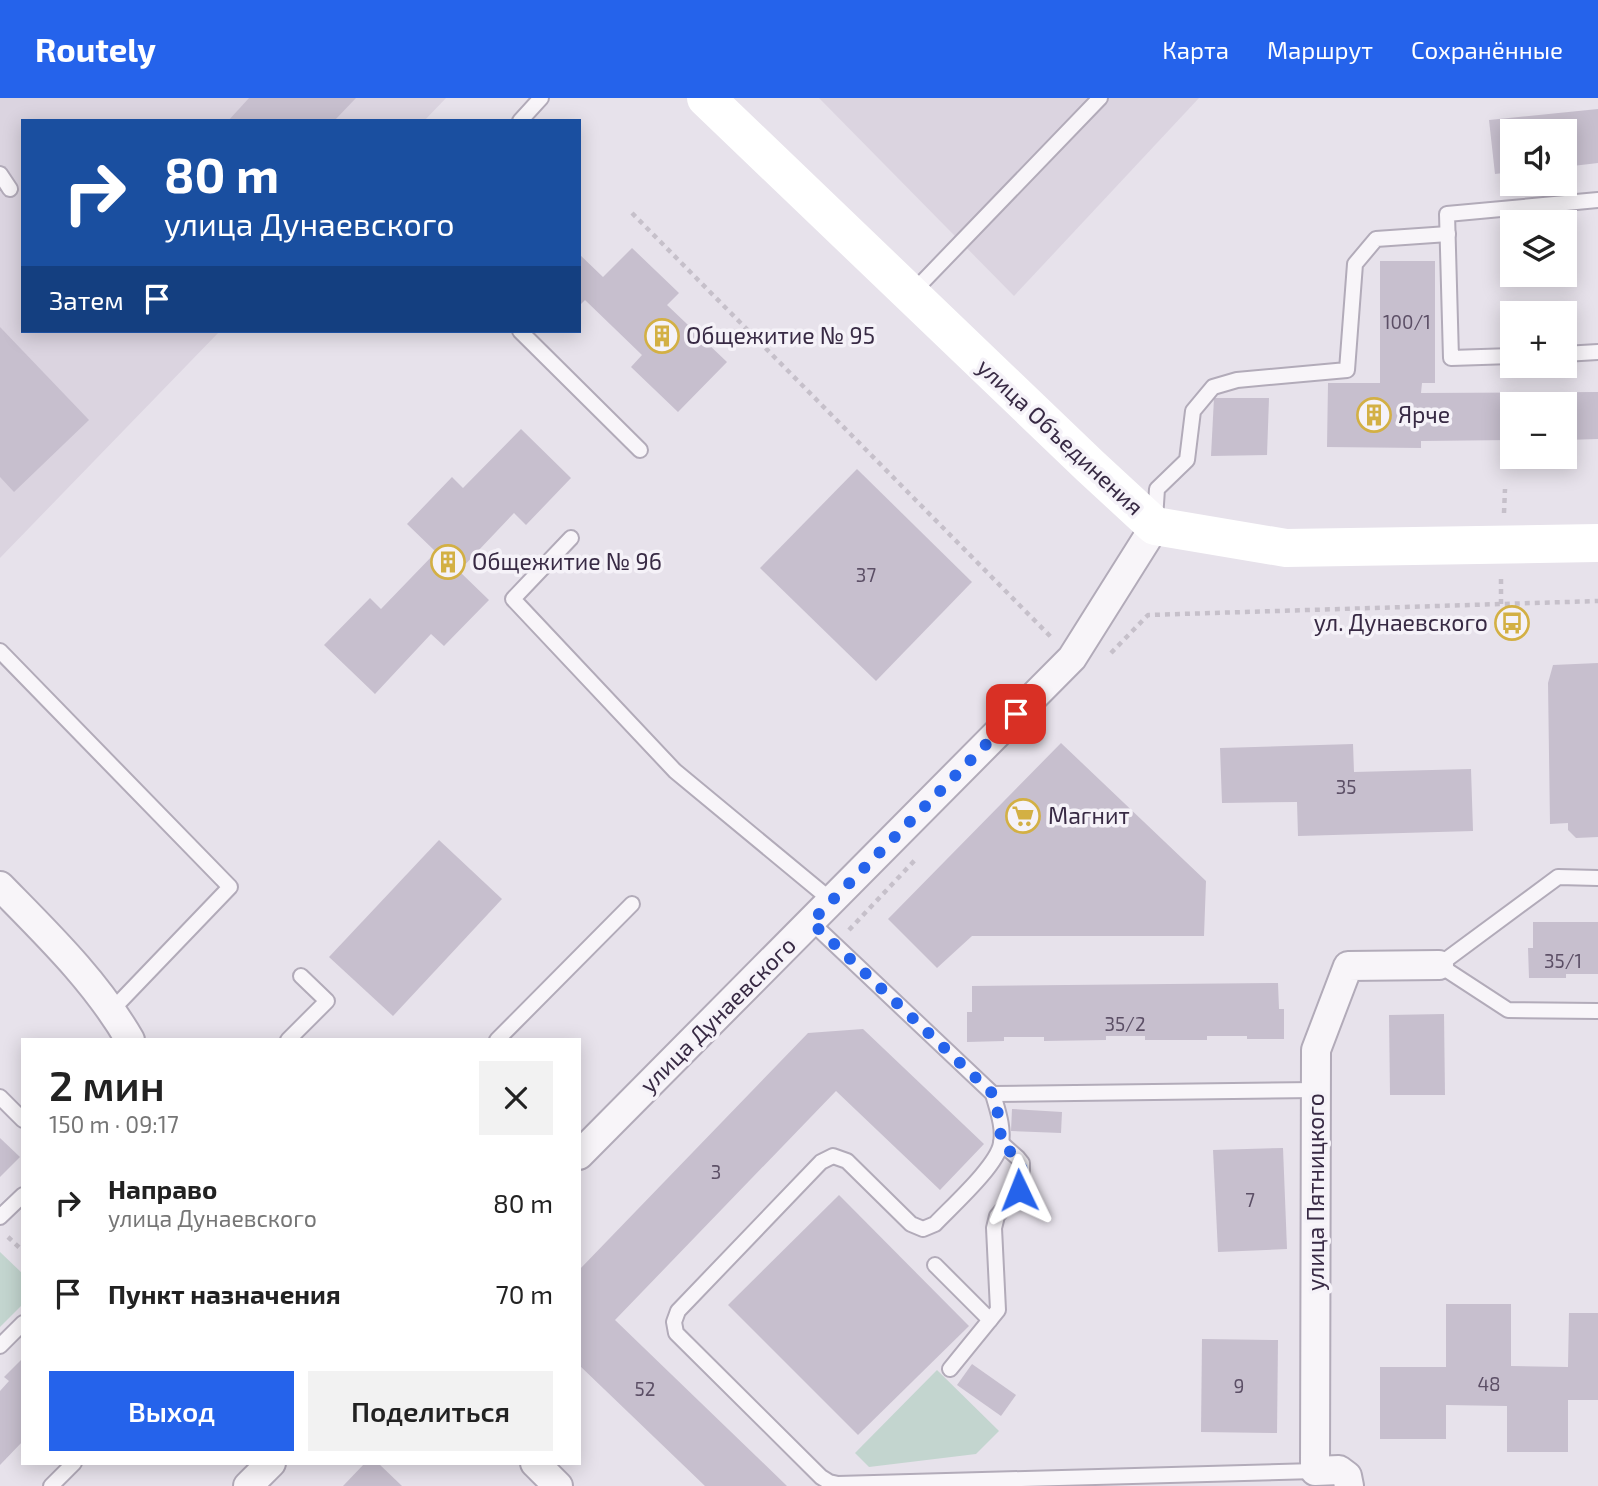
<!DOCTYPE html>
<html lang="ru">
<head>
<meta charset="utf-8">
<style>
	:root { --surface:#fff; --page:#f2f2f2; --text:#222; --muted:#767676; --accent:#2563eb }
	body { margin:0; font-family:"Exo 2",sans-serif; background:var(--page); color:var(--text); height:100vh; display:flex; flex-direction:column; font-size:26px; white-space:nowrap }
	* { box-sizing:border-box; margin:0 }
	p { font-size:23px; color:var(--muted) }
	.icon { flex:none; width:38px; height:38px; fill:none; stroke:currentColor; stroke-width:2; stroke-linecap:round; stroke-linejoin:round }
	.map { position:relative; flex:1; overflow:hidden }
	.drawer { position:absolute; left:21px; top:940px; width:560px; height:427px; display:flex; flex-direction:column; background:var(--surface); border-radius:0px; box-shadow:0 4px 18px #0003 }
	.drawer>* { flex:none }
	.banner { position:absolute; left:21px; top:21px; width:560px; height:214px; border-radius:0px; box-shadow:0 4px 18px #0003; background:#1a4fa0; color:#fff; overflow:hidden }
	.controls { position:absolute; left:1500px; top:21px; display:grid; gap:14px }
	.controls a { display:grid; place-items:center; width:77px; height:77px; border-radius:0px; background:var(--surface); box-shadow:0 4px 18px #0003; font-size:35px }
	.pin { position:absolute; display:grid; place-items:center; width:60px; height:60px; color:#fff; margin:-30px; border-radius:14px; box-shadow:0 4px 10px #0006 }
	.me { position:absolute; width:77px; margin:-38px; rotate:358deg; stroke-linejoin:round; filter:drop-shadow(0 0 5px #0008) }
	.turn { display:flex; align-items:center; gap:24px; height:147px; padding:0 28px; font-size:32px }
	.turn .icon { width:91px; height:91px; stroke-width:2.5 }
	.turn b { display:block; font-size:49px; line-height:60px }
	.then { display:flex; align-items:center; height:66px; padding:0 28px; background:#0003; gap:14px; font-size:26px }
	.round { display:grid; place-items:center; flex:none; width:74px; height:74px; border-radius:0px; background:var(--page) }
	.summary { display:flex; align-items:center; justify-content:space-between; height:119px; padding:0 28px }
	h1 { font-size:42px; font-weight:600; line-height:52px }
	.cta { display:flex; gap:14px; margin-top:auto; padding:14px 28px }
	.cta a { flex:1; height:80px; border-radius:0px; background:var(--accent); color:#fff; font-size:28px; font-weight:600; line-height:80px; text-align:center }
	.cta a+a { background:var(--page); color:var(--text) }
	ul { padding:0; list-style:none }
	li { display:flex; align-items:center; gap:21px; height:91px; padding:0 28px }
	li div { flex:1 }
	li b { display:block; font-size:26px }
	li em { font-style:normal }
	header { display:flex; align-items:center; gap:42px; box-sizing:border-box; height:98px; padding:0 35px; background:var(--accent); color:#fff }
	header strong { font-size:33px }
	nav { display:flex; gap:38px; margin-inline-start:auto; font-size:24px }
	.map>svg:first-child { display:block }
	.built { fill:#dbd4e0 }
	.green { fill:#c3d5cf }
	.building { fill:#c7bfce }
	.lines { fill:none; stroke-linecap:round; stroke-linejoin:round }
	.lane-casing { stroke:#b2abb9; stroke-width:18 }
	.street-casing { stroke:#b2abb9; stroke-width:32 }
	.path { stroke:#c6c0ca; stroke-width:4.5; stroke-dasharray:5 5; stroke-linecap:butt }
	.lane { stroke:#f8f5f9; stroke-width:14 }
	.street { stroke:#f8f5f9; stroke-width:28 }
	.secondary { stroke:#fff; stroke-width:38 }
	.route { stroke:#2563eb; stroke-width:12; stroke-dasharray:0 21.6 }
	.labels { text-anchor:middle; stroke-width:7; stroke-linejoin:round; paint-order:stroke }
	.number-label { font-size:19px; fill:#5c4f66 }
	.poi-label { font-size:23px; fill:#382a44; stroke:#f5f2f8; text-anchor:start }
	.street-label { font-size:23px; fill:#382a44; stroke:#f5f2f8 }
</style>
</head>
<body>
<header>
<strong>Routely</strong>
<nav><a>Карта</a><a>Маршрут</a><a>Сохранённые</a></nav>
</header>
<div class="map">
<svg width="1598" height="1388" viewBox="0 0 1598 1388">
	<rect width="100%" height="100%" fill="#e7e2eb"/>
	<!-- built -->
	<g class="built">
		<path d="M0,0H446L424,23H23V233H220L0,460Z"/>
		<path d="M819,0H1199L1014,198Z"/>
	</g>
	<!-- green -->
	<g class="green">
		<path d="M0,1154L23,1176V1206L0,1229Z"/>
		<path d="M937,1272L999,1333L976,1356L869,1369L855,1355Z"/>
	</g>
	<!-- building -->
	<g class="building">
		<path d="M249,0H356L334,23H228Z"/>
		<path d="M1598,11V65L1564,69V33H1512V74L1495,76L1489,22Z"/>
		<path d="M632,150L679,195L667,207L727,264L678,314L631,269L642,257L585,202L579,208V156L603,179Z"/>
		<path d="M1380,163H1435V285H1422L1421,295L1598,294V341L1564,342V306H1512V342L1421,343V350L1327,349L1328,285H1380Z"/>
		<path d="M0,229L89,322L14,394L0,379Z"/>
		<path d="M1214,300H1269L1267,357L1211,358Z"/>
		<path d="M521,331L571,380L526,427L514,415L459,473L489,502L444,548L431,536L375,596L324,547L370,500L381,511L436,454L407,426L452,379L463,390Z"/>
		<path d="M857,371L972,484L876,583L760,470Z"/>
		<path d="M1598,565V739L1576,740L1568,732V725L1550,726L1548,585L1553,567Z"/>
		<path d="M1061,645L1206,783L1204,838H972L937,870L888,821Z"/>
		<path d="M1353,646L1354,674L1471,671L1473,733L1298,738L1297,704L1222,705L1220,650Z"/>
		<path d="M439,742L502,801L393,918L329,859Z"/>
		<path d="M1533,824H1598V876H1566V880H1529L1528,850H1533Z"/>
		<path d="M1278,885L1279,911H1284V941H1247V938H1207V942H1145V938H1106V942L1044,943V939H1004V943L967,944V914H972V888Z"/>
		<path d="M1444,916L1445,997H1390L1389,917Z"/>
		<path d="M863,931L984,1046L940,1092L836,993L615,1222L787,1388H705L579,1267V1172L808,935Z"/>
		<path d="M1012,1011L1062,1014L1061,1035L1011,1033Z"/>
		<path d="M0,1040L20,1059L0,1079Z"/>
		<path d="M1283,1050L1287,1151L1218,1154L1213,1052Z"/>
		<path d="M839,1097L969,1228L858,1337L728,1207Z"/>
		<path d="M1446,1206H1511V1268L1568,1269L1569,1215H1598V1302H1568V1354H1507V1308L1446,1307V1341H1380V1269H1446Z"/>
		<path d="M1202,1241L1278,1242L1277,1335L1201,1334Z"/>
		<path d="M23,1260V1343L0,1367V1293L9,1283L4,1279Z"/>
		<path d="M972,1266L1016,1297L1001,1318L957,1287Z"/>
		<path d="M365,1365H378L402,1388H343Z"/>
	</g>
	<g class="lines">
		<!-- lane casing -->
		<g class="lane-casing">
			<g id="lane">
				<path d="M520,23L541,0"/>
				<path d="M0,76L10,91"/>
				<path d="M911,196L1100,0"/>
				<path d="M520,233L640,352"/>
				<path d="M1564,256L1598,254"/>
				<path d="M1512,258L1451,260L1447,116L1598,102"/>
				<path d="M1155,421L1157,391L1187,362L1193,313L1213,289L1237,282L1347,272L1355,166L1376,141L1448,136"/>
				<path d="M571,440L513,501L675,673L832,803"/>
				<path d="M0,553L230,789L111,913"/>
				<path d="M1598,780L1558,779L1439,867L1508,912L1598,913"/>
				<path d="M811,824L993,996L1316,992"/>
				<path d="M288,942L327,903L301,878"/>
				<path d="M497,942L632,806"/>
				<path d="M993,996C997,1011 1004,1029 1001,1045C998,1067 952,1108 935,1126L923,1131L911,1126L847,1063L833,1058L821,1064L678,1213L674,1224L676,1235L821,1379L829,1384L838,1386L1315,1373"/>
				<path d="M0,999L23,1022"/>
				<path d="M0,1119L23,1097"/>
				<path d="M935,1167L990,1222"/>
				<path d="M0,1248L23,1225"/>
				<path d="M950,1271L998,1212L994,1130L997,1118L1019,1092L1022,1072V1065L1018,1060L1001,1045"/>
				<path d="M51,1388L74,1365"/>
			</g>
		</g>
		<!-- street casing -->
		<g class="street-casing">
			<g id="street">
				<path d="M0,788C47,836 96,883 130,942"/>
				<path d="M579,1057L1072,560L1155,428"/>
				<path d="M535,1365L558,1388"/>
				<path d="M248,1388L271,1365"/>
				<path d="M1349,1388L1347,1378L1339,1372L1315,1373L1316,952L1348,868L1439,867"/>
			</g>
		</g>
		<!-- path -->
		<g class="path">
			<path d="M632,115L1051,539"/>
			<path d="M1504,415L1505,391"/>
			<path d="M1501,506V479"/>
			<path d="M1111,555L1148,517L1598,503"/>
			<path d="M849,832L915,762"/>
			<path d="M8,1139L23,1153"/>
		</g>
		<!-- lane -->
		<use href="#lane" class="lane"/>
		<!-- street -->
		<use href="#street" class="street"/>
		<!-- secondary -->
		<path class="secondary" d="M706,0L1090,368L1155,428L1286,450L1598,445"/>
	</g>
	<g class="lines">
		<!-- route -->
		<path class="route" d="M1016,616L811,824L993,996L1000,1024L1001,1045L1022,1065L1019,1092"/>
	</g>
	<!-- icons -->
	<defs>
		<g id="building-ring" transform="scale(1.75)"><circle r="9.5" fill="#f5f2f8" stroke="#d3b044" stroke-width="1.5"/><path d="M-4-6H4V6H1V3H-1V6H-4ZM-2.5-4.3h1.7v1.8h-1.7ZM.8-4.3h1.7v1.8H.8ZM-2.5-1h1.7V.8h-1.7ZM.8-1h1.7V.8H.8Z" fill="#d3b044"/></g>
		<g id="bus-ring" transform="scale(1.75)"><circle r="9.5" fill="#f5f2f8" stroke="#d3b044" stroke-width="1.5"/><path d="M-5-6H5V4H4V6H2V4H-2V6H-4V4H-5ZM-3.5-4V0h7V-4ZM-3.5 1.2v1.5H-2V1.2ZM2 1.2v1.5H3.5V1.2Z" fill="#d3b044"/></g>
		<g id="supermarket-ring" transform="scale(1.75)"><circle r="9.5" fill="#f5f2f8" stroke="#d3b044" stroke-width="1.5"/><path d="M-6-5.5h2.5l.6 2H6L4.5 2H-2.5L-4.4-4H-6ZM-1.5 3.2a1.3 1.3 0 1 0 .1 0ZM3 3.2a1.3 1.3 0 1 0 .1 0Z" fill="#d3b044"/></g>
	</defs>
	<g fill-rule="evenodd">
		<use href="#building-ring" x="662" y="238"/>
		<use href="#building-ring" x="1374" y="317"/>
		<use href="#building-ring" x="448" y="464"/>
		<use href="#bus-ring" x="1512" y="525"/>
		<use href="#supermarket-ring" x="1023" y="718"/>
	</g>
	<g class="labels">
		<!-- number labels -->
		<g class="number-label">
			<text x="1407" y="231">100/1</text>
			<text x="866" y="484">37</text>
			<text x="1346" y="696">35</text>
			<text x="1563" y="870">35/1</text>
			<text x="1125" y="933">35/2</text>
			<text x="716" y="1081">3</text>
			<text x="1250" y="1109">7</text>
			<text x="1489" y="1293">48</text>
			<text x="1239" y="1295">9</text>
			<text x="645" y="1298">52</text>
		</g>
		<!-- poi labels -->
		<g class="poi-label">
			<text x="686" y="246">Общежитие № 95</text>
			<text x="1398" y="325">Ярче</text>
			<text x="472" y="472">Общежитие № 96</text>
			<text x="1488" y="533" text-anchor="end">ул. Дунаевского</text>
			<text x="1048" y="726">Магнит</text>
		</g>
		<!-- street labels -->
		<g class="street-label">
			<text transform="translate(1060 339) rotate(43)" y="8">улица Объединения</text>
			<text transform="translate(718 917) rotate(-45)" y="8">улица Дунаевского</text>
			<text transform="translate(1316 1094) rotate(-90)" y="8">улица Пятницкого</text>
		</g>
	</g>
</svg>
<div class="controls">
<a><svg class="icon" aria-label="sound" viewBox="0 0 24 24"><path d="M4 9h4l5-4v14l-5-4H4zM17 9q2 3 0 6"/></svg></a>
<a><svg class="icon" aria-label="layers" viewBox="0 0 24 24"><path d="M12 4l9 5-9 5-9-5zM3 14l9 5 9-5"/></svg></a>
<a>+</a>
<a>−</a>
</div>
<div class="pin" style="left:1016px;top:616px;background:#d93025"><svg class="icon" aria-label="arrive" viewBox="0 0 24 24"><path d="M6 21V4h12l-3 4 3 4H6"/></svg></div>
<svg class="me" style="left:1019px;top:1092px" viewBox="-20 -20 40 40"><path d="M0-17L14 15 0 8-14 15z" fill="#2563eb" stroke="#fff" stroke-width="4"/></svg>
<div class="banner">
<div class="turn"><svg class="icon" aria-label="right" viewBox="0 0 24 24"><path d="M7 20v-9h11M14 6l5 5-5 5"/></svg><div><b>80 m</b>улица Дунаевского</div></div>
<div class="then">Затем<svg class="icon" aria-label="arrive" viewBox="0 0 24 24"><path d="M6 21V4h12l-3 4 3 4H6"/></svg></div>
</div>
<section class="drawer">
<div class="summary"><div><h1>2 мин</h1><p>150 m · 09:17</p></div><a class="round"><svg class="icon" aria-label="close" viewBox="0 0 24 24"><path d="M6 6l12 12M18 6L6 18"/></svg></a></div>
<ul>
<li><svg class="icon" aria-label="right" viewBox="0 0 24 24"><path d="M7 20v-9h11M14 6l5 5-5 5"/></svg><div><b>Направо</b><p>улица Дунаевского</p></div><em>80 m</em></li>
<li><svg class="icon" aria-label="arrive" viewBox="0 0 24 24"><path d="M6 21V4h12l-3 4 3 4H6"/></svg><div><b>Пункт назначения</b></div><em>70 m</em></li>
</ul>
<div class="cta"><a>Выход</a><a>Поделиться</a></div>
</section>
</div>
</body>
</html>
